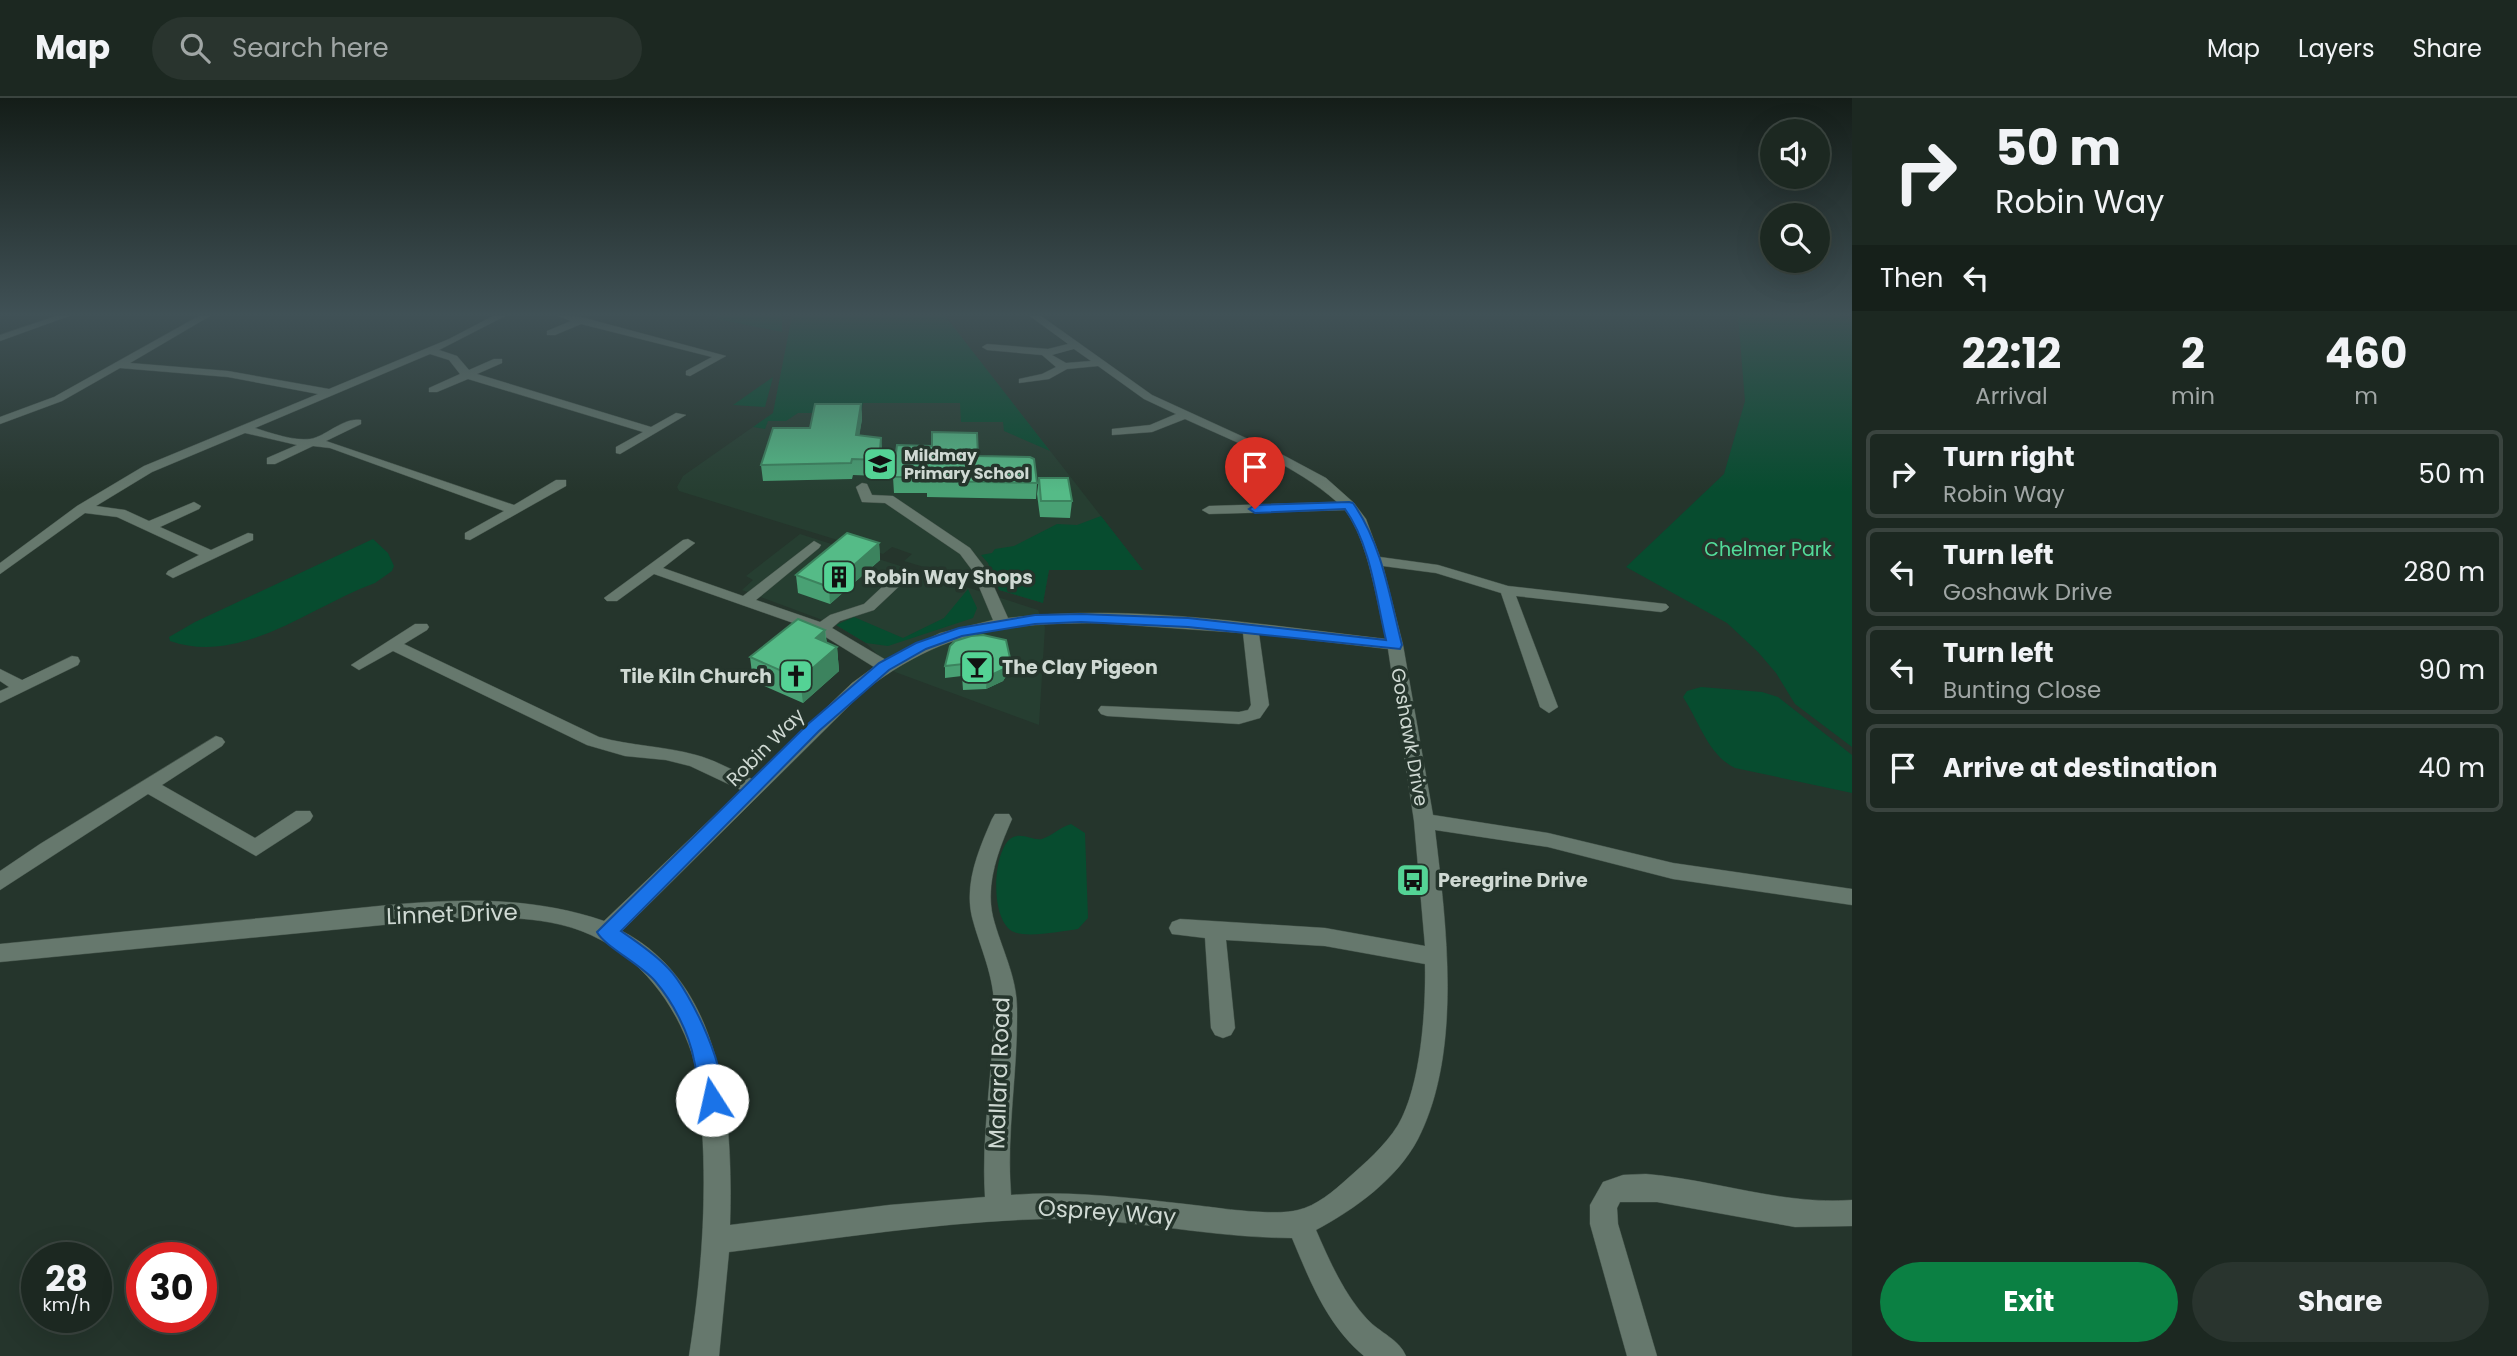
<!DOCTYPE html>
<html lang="en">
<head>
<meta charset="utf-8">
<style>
	:root { --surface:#1c2821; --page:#29342e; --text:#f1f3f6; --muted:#a0a6a5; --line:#3a443f; --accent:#0b8043 }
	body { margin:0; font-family:Poppins,sans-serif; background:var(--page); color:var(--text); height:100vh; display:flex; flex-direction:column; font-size:26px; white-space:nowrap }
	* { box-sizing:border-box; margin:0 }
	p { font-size:23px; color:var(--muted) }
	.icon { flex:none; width:38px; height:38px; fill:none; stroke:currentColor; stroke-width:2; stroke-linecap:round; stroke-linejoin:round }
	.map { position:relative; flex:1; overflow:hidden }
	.side { display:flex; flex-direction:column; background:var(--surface); width:665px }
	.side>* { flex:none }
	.guide { background:#1c2821; color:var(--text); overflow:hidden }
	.buttons { position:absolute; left:1760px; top:21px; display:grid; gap:14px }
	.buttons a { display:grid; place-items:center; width:70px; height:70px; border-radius:50%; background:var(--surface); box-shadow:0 7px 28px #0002,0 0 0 2px var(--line); font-size:35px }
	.speed { position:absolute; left:21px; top:1144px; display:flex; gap:14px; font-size:35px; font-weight:700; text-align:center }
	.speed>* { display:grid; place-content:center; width:91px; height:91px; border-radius:50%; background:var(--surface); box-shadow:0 7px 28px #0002,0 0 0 2px var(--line); line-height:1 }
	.speed small { font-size:18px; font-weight:400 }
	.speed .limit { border:10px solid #d22; background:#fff; color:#111 }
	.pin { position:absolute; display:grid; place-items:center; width:60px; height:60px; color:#fff; margin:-72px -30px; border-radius:50% 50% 50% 0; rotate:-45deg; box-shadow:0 0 7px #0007 }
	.pin .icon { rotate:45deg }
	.me { position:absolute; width:77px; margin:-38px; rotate:350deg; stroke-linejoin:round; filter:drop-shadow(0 0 5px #0008) }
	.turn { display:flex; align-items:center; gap:24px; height:147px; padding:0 28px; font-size:32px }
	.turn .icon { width:91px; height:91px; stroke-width:2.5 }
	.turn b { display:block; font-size:49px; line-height:60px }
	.then { display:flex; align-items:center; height:66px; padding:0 28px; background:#0003; gap:14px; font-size:26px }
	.eta { display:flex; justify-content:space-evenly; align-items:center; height:119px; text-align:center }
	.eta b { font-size:42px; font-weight:700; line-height:49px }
	.action { display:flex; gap:14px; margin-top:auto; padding:14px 28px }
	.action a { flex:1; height:80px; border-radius:42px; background:var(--accent); color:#fff; font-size:28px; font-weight:700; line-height:80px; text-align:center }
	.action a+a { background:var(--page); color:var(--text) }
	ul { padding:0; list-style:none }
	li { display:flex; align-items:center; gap:21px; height:88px; margin:0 14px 10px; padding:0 14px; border:4px solid var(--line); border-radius:10px }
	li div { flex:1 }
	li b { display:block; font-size:26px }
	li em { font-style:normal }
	header { display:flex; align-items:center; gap:42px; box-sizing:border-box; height:98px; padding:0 35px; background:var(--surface); border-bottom:2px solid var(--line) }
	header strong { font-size:33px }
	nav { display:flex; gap:38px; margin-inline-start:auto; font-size:24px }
	.search { width:490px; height:63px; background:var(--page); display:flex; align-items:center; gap:18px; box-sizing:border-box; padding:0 24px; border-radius:38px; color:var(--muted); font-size:26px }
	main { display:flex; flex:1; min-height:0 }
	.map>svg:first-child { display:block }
	.built { fill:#263e31 }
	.green { fill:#074c2f }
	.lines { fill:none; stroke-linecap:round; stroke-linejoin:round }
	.minor-casing { stroke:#435249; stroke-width:1 }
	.minor { fill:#66786d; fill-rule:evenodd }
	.wall { fill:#49a174 }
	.shaded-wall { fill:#3c835e }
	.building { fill:#55bb87; stroke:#3c835e; stroke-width:2 }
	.route { fill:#1a73e8; stroke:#114b97; stroke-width:2 }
	.labels { text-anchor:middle; stroke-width:7; stroke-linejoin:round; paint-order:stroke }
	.far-poi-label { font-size:16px; font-weight:bold; fill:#cfd9d3; stroke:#25352c; text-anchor:start }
	.park-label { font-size:19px; fill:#52dc9a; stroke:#25352c }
	.poi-label { font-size:19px; font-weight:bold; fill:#cfd9d3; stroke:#25352c; text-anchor:start }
	.street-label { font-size:19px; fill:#cfd9d3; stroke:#25352c }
	.near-street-label { font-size:23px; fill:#cfd9d3; stroke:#25352c }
</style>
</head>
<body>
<header>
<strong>Map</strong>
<div class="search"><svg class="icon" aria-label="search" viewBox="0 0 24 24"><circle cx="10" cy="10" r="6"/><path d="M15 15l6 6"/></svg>Search here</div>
<nav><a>Map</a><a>Layers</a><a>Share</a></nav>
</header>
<main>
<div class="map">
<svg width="1852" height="1258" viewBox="0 0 1852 1258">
	<rect width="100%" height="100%" fill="#25352c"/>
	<!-- built -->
	<g class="built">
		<path d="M792,218H945L1143,472H1049L1043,505L999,492L990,470L970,472L974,484L904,463L912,456L892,449L883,456L679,393L677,389L683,378L773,315Z"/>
		<path d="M800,436L1038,512L1045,529L1039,627L895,574L866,545L836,527L742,492L753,482L746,478Z"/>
	</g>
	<!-- green -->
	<g class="green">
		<path d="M718,218H782V234L717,221Z"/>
		<path d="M792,218H945L1050,353L1004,333L1003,324H961L960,305H863L861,315H798L786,323H768L765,331L753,329L773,315Z"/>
		<path d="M1738,218H1838L1852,221V649L1795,606L1776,575L1758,554L1727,525L1626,469L1724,376L1745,303Z"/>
		<path d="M773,279L765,309L733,307Z"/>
		<path d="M1101,418L1143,472H1049L1043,505L999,492L988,465L981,457L992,455L995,451L1014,448L1057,426L1077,427Z"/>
		<path d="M373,441L388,455L394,468L392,473L375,485C311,508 242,568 170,543L169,539L195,524Z"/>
		<path d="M968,491L977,510L973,520L888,548L866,545L836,527L854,519L903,540L944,520Z"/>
		<path d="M1701,589L1762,594L1778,599L1852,657V695L1735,670C1708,657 1699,623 1683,599L1687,593Z"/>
		<path d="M1071,726L1085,735L1088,820L1078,831C1063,833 1028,840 1014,834C990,824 992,756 1010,741C1020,733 1032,743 1042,741C1052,738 1060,729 1071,726Z"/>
	</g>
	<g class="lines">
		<!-- minor casing -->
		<g class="minor-casing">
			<g id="minor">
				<path d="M56,218H69L0,243V237Z"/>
				<path d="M199,218H210L130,265L228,273L329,291L449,241L493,218H505L439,252L457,258L469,272L494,261H502V265L477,276L651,329L676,315L686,317L620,356L616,355V349L643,334L468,281L437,294H429V290L460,276L449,262L430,256L255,330C271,335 293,343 310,341C327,338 343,319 361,322V326L326,343L514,407L556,382H566V388L470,442L465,441V435L504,413L330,350L313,348L275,366H267V360L297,347L245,335L152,374L96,408L125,412L149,423L194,404L201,408L199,411L160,429L211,452L248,435L253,436V442L173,480L166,476L168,473L199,457L117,419L85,415L0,476V465L77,408L144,368L318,296L228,279L120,270L62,303L0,326V319L54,299Z"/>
				<path d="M558,218L581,219L726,258L690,278L686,277V273L712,259L581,226L555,237H547V233L571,223Z"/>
				<path d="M1030,218H1041L1152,297L1283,357L1326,380L1354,405L1366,421L1380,459L1438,467L1508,488L1666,506L1669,509L1666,512L1661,514L1516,498L1558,609L1549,615L1540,609L1501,495L1436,475L1383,468L1403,547L1433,717L1548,735L1673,765L1852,791V807L1673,781L1548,749L1435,732C1446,825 1463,953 1418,1041C1397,1081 1355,1111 1316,1132C1330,1164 1344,1196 1367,1221C1380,1235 1399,1241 1406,1258H1364C1327,1227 1310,1183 1292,1140C1209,1140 1126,1119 1042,1121C938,1124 833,1141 729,1154L719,1258H689C701,1182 707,1106 702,1030C700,1005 699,979 692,956C675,905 641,860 591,837C550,818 499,819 455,820L0,864V846C97,836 195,827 292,817C397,807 502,788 604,823L741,692L690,668L666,662L625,658L587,647L393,553L359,572L351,567L415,526H427L429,529L427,532L404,546L599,639C631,648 664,648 696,657C715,662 734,673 752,681L852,585L874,569L816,533L654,476L617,503H607L604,500L683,442L688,441L695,445L663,470L743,498L814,443L821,447L819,450L756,502L820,524L830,517L864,506L899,473H909L911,476L909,479L874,512L840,523L832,530L886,562L940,535L993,522L972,472L960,456L885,405L862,404L856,389L862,385L867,386L872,397L893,398L970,450L986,471L1008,520C1133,505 1261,527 1386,541C1376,502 1369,444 1345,412L1209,416L1202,412L1209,408L1337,404C1294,366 1237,345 1185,321L1152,334L1112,337V331L1150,327L1176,316L1144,301L1098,268L1067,271L1049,281L1019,285V281L1042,276L1056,269L1042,257L987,252L982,249L987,246L1048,251L1068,246ZM1074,251L1091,263L1066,265L1052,257ZM1099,525L1243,535L1251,607L1248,612L1239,614L1101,608L1098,612L1101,616L1107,618L1239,626L1260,620L1269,607L1259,536L1388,551L1414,723L1425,848L1325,830L1180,821L1172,824L1169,830L1172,836L1205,840L1211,930L1215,937L1223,940L1231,937L1235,930L1226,842L1325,848L1425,866C1426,911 1421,988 1398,1027C1385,1048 1365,1065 1347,1081C1334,1093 1316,1108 1298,1112C1276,1118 1226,1111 1202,1108C1139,1101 1075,1092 1011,1097C1006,1035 1018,974 1017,911C1017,878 1001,850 993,819C985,785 999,751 1012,721L1009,716H995L992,721C979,751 964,785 972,819C980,850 995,879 994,912C993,975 981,1036 985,1099L889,1107L730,1127C733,1024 726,887 622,833L864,593C942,533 1003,525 1099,525Z"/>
				<path d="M72,558L78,559L80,563L78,567L0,605V593L9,589L0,583V571L22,582Z"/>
				<path d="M216,638L222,640L225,644L222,648L162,687L255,740L296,713H310L313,718L310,723L256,758L148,696L0,792V773L40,746Z"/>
				<path d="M1646,1076C1716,1082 1781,1107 1852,1102V1128L1795,1129L1657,1104H1620L1617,1110L1618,1126L1657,1258H1627L1590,1126V1107L1603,1084L1623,1077Z"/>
			</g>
		</g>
		<!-- minor -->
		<use href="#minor" class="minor"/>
	</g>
	<!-- wall -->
	<g class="wall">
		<path d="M861,306L862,321L859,337L881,340L882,355L879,378L853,377L852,381L763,383L761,367L810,330Z"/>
		<path d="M932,348L978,358L1037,385L1036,401L927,399V395H894L893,379Z"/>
		<path d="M1039,380L1072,403L1070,420L1040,419L1037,396Z"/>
		<path d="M879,445L880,462L830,506L798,495L796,477Z"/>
		<path d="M825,532L827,545L837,549L839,573L803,605L753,583L750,559Z"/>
		<path d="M1010,560V572L1003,583L986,591L963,592L962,578L945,580V568Z"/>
	</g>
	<!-- shaded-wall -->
	<g class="shaded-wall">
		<path d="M861,306L862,321L857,353L856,337Z"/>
		<path d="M881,340L882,355L879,378V362Z"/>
		<path d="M879,445L880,462L830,506L829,489Z"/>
		<path d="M825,532L827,555L816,540Z"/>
		<path d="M837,549L839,573L803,605L800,581Z"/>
		<path d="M1010,560V572L1003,583L986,591L987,579Z"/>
	</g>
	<!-- building -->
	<g class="building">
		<path d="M815,306H861L856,337L881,340L879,362L852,361L851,365L761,367L773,330H810Z"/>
		<path d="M932,334L977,335L978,358L1030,359L1034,361L1037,385L935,383H927V379H893L897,347L932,348Z"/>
		<path d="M1039,380H1068L1072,403H1041Z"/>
		<path d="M847,435L879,445L829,489L796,477Z"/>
		<path d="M798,521L825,532L816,540L837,549L800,581L750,559Z"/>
		<path d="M983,537L1006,542L1010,560L1004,571L987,579L963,580V566L945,568L950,548L955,543L971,538Z"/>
	</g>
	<!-- sky -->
	<linearGradient id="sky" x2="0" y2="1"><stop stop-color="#141d18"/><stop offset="0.55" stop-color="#405156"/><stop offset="1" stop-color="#405156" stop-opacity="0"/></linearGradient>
	<rect width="1852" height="394" fill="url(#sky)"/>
	<!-- route -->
	<path class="route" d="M1349,404L1353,405C1382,446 1390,500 1402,547L1400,551L1188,529L1081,524L1035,526L962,538L926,551L889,572L819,633L621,833C637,844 654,855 668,870C690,892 733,980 720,1010L712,1013L704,1010C698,995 698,978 694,962C689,935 673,904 655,883C642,867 604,848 597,834L808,626L879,565L916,545L959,530L1035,517L1081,516L1188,520L1386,542C1376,500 1371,447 1345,411L1255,415L1249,411L1255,407Z"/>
	<!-- icons -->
	<defs>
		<g id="school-square" transform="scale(1.75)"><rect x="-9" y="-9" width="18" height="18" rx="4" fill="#54d395" stroke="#25352c"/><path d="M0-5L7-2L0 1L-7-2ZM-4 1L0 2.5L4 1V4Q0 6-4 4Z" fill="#111"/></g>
		<g id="building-square" transform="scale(1.75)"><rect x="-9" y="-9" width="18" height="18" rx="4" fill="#54d395" stroke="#25352c"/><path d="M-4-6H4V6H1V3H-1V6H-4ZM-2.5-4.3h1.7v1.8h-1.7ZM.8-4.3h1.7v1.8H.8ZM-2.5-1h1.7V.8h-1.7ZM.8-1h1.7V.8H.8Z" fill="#111"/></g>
		<g id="bar-square" transform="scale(1.75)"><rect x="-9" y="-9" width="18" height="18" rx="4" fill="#54d395" stroke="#25352c"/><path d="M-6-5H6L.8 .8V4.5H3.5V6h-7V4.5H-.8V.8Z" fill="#111"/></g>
		<g id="church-square" transform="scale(1.75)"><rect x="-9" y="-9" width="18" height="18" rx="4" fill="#54d395" stroke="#25352c"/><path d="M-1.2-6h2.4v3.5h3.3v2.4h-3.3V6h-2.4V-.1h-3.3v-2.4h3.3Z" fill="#111"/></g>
		<g id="bus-square" transform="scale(1.75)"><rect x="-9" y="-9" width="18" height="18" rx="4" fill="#54d395" stroke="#25352c"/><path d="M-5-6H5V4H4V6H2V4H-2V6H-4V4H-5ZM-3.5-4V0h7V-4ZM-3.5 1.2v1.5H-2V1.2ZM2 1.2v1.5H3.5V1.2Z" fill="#111"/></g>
	</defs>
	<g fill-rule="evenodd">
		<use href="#school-square" x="880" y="366"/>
		<use href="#building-square" x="839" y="479"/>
		<use href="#bar-square" x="977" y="569"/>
		<use href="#church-square" x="796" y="578"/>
		<use href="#bus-square" x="1413" y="782"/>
	</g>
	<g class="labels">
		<!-- far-poi labels -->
		<g class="far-poi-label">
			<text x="904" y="363">Mildmay<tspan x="904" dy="18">Primary School</tspan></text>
		</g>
		<!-- park labels -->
		<g class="park-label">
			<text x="1768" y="458">Chelmer Park</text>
		</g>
		<!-- poi labels -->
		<g class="poi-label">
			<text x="864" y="486">Robin Way Shops</text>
			<text x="1002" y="576">The Clay Pigeon</text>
			<text x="772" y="585" text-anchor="end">Tile Kiln Church</text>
			<text x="1438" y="789">Peregrine Drive</text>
		</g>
		<!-- street labels -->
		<g class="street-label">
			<text transform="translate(1410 639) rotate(80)" y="7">Goshawk Drive</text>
			<text transform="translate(765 649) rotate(-45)" y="7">Robin Way</text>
		</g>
		<!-- near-street labels -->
		<g class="near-street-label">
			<text transform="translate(452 816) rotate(-2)" y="8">Linnet Drive</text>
			<text transform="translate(999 975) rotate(-88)" y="8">Mallard Road</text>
			<text transform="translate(1107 1114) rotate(4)" y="8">Osprey Way</text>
		</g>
	</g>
</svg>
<div class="buttons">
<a><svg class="icon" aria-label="sound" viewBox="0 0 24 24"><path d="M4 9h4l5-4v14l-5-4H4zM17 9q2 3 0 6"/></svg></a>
<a><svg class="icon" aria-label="search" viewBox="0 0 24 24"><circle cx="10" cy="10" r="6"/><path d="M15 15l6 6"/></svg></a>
</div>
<div class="speed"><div>28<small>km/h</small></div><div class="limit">30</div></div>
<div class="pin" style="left:1255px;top:411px;background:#d93025"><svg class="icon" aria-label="arrive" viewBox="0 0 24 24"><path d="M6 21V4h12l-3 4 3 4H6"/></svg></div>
<svg class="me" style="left:712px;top:1002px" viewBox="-20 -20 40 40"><circle r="19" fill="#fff"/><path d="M0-13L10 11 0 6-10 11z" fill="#1a73e8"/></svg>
</div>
<section class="side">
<div class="guide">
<div class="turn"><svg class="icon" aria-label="right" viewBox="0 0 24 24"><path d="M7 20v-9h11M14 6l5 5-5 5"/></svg><div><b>50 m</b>Robin Way</div></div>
<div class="then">Then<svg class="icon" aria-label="left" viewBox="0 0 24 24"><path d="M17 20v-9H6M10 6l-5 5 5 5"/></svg></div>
</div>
<div class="eta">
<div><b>22:12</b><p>Arrival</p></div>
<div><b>2</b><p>min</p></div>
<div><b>460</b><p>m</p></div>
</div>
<ul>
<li><svg class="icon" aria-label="right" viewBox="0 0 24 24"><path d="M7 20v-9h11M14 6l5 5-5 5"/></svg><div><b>Turn right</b><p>Robin Way</p></div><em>50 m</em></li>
<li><svg class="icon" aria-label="left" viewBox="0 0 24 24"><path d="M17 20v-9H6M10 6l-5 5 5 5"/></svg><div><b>Turn left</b><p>Goshawk Drive</p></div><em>280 m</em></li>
<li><svg class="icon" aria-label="left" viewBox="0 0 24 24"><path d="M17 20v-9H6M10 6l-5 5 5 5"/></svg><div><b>Turn left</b><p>Bunting Close</p></div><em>90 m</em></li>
<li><svg class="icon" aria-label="arrive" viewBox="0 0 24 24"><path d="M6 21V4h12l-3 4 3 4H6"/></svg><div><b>Arrive at destination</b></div><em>40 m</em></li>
</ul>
<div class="action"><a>Exit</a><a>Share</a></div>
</section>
</main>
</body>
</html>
